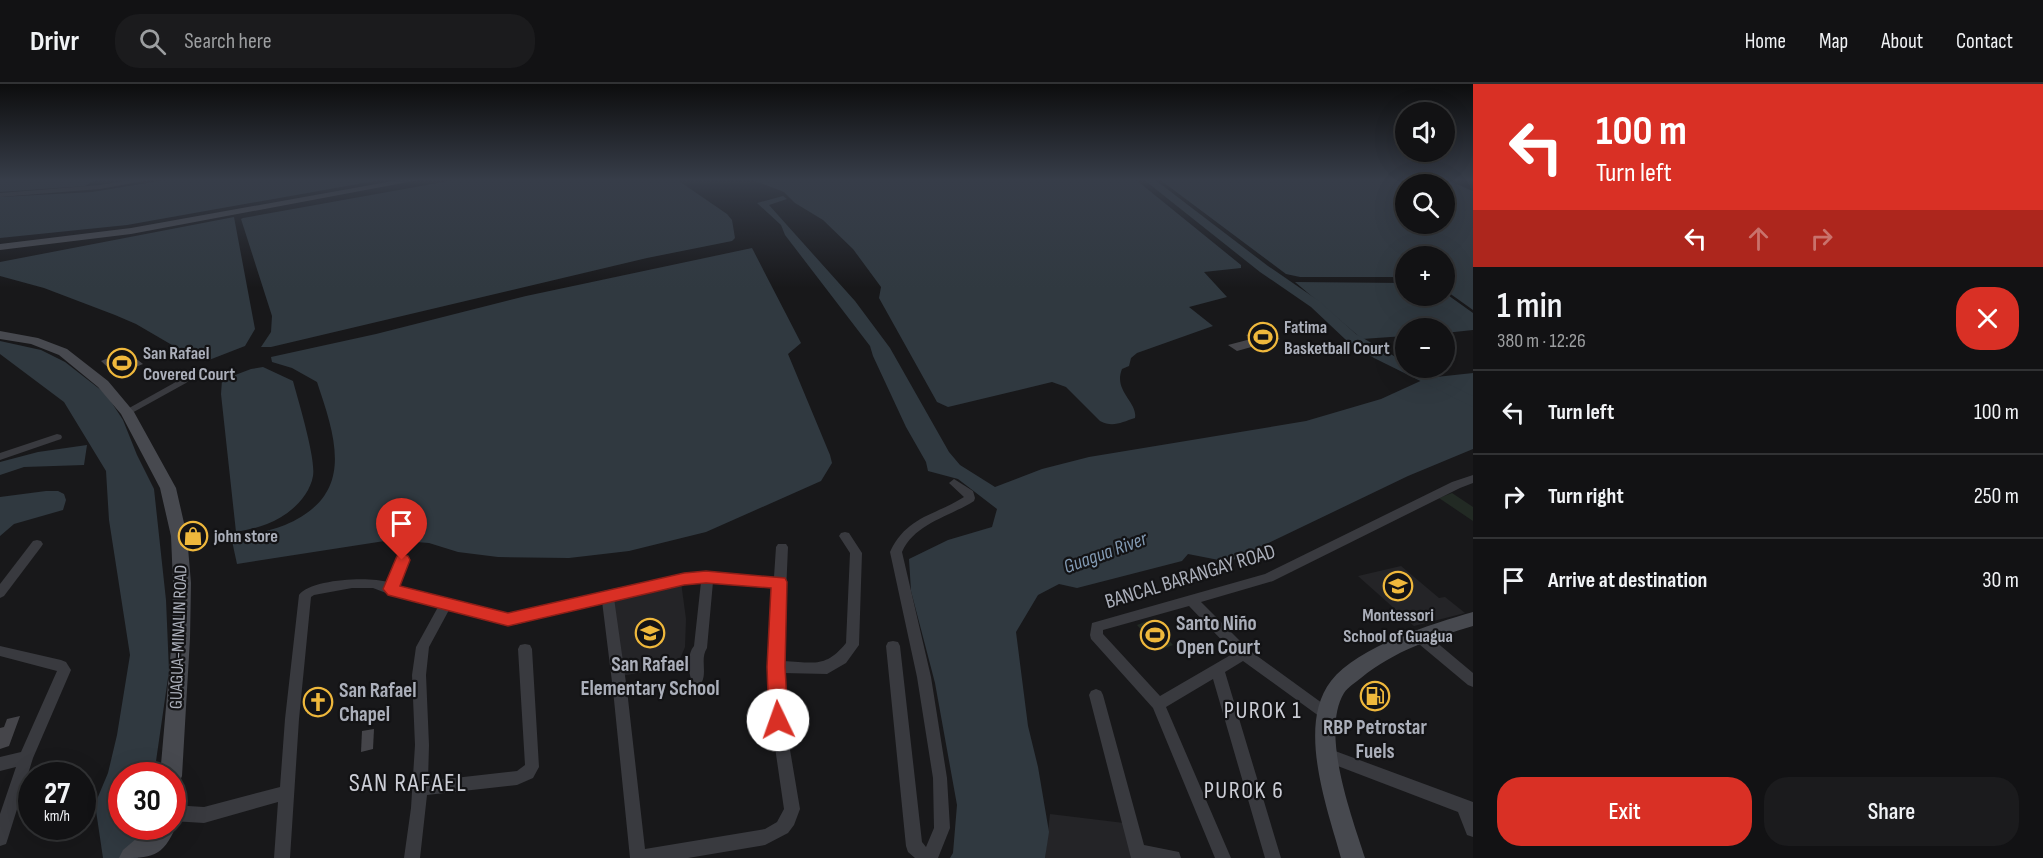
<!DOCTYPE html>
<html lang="en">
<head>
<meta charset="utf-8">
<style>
	:root { --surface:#121214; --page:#1b1b1d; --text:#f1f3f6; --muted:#9c9ea0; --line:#313234; --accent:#d93025 }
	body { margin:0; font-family:"Sofia Sans Condensed",sans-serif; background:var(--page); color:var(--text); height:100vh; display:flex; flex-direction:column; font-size:22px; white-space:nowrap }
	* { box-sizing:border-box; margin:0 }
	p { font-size:20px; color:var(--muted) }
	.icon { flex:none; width:33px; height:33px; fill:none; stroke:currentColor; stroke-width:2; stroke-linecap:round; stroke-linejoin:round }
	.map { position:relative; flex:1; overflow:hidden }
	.details { display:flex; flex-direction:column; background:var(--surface); width:570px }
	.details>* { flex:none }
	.hud { background:#d93025; color:#fff; overflow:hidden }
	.controls { position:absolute; left:1395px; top:18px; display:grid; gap:12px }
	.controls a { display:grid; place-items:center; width:60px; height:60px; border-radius:50%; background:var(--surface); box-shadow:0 6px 24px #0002,0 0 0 2px var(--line); font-size:30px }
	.speed { position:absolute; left:18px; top:678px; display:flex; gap:12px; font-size:30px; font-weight:700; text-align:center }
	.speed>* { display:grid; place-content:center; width:78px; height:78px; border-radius:50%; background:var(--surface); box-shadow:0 6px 24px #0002,0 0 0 2px var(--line); line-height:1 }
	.speed small { font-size:15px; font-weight:400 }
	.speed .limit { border:9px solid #d22; background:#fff; color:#111 }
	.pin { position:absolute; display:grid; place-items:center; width:51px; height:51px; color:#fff; margin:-62px -26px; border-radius:50% 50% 50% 0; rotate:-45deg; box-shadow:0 0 6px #0007 }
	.pin .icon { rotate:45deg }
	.me { position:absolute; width:66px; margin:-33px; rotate:357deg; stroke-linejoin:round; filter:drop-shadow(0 0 4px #0008) }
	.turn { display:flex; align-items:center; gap:21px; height:126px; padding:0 24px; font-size:27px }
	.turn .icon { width:78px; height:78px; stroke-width:2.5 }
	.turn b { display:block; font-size:42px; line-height:51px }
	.lanes { display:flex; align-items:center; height:57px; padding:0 24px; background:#0003; justify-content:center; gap:30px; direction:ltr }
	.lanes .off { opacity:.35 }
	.round { display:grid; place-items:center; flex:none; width:63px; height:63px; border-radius:24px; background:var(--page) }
	.summary { display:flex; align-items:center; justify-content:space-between; height:102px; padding:0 24px }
	h1 { font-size:36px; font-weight:600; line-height:45px }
	.primary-button { display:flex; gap:12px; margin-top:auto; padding:12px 24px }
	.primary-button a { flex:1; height:69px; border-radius:24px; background:var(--accent); color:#fff; font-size:24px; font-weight:600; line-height:69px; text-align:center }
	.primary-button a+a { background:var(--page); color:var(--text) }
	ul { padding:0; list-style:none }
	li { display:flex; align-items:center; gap:18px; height:84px; padding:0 24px; border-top:2px solid var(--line) }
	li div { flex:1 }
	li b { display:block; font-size:22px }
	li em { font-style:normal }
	header { display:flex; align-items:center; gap:36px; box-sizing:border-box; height:84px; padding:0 30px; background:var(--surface); border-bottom:2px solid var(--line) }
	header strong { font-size:28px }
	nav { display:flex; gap:33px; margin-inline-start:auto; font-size:21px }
	.search { width:420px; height:54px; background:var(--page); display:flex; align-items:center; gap:15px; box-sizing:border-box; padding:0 21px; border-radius:24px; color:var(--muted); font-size:22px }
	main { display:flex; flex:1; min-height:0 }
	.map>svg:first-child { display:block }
	.built { fill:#242427 }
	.green { fill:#222a24 }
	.water { fill:#303940; fill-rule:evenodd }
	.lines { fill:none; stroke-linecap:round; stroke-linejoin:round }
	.river { fill:#303940; fill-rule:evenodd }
	.building { fill:#45454a }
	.street { fill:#393a3f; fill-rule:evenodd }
	.secondary { fill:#47494f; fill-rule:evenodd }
	.route { fill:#d93025; stroke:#8d1f18; stroke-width:1.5 }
	.labels { text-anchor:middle; stroke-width:4.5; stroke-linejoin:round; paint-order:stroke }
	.poi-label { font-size:18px; font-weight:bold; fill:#abafba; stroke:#131315; text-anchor:start }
	.street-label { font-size:18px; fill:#abafba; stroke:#131315 }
	.water-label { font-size:20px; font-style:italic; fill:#839bb4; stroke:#131315 }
	.near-street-label { font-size:21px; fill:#abafba; stroke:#131315 }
	.near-poi-label { font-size:21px; font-weight:bold; fill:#abafba; stroke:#131315; text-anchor:start }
	.near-neighbourhood-label { font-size:24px; letter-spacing:1.5px; fill:#ccced6; stroke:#131315 }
	.near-quarter-label { font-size:26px; letter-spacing:1.5px; fill:#ccced6; stroke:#131315 }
</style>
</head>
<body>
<header>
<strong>Drivr</strong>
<div class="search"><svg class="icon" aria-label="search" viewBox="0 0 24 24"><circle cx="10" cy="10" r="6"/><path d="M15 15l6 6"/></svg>Search here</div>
<nav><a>Home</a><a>Map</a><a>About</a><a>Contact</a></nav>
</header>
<main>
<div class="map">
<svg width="1473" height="774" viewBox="0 0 1473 774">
	<rect width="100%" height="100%" fill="#18181a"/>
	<!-- built -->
	<g class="built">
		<path d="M1401,482L1439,514L1445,513L1465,529L1414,542L1358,492Z"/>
		<path d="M681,498L686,535L685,563L677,582L621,592L610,513Z"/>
		<path d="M1050,730L1124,739L1132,774H1045Z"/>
	</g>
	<!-- green -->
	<g class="green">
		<path d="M1452,409L1473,423V437L1439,414Z"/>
		<path d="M1150,536L1173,561L1160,566L1137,541Z"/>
	</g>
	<!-- water -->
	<g class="water">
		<path d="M0,95H97L85,102L0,108Z"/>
		<path d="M172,95H386L127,141L0,154V113L92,108Z"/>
		<path d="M460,95H676L727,130L732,136L735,154L732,157L647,174L271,263H261L271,248L272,232L241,135L243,134Z"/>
		<path d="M750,95H1135L1241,181V184L1204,188L1227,213L1189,223L1213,242L1137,269L1131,274L1129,282L1122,285C1113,307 1138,318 1135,334C1122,338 1113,344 1100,337L1066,303L1052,298L948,323L937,318L879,214L881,203L853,165L823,136L795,119L784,108Z"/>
		<path d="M1159,95H1445L1473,107V226L1445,206L1444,172H1406L1405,196L1393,193H1300L1286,190ZM1406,100H1444V140H1406Z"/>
		<path d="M783,112L787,115L769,121L855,217L890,264L949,368L960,381L995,403L1042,385L1089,373L1306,337L1381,315L1427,294L1473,289V365L1408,392L1229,478L1188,470L1182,477L1077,504L1059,500L1038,511L1016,548L1028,642L1038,683L1049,748L1045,774H950L953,769L957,721L935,599L911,507L909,475L948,456L992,443L997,425L958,395L928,387L926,378L906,343L873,272L870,262L785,151L781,141L757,119Z"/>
		<path d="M234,133L255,245L245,262L209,276L184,268L136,240L115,231L44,204L0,192V178Z"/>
		<path d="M752,164L801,259L788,270L830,371L832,379L821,397L706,448L629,467L569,474L498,473L458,468L429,459L391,456L237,480L232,457C249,450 268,448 285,441C356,411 336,355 317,298L292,284L272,278L271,273L376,250L526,212Z"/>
		<path d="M1295,198L1405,199L1406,212H1444L1445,209L1473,229V246L1445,249L1444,244H1406L1405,252L1362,255Z"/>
		<path d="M0,257L41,266L65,278L106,310L123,336L137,371L154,405L166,516L169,587L154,691L122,692V742L144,743L135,755L138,774H103L95,720L108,689L117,651L130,571L109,436L106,387L64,318L0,270Z"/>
		<path d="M263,283L293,297C298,316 316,374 313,392C309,414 288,432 267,440C257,444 246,446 236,448L221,310L222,296L251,285Z"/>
		<path d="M87,361L84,381L24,383L0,391V378L38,368Z"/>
		<path d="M46,407H58L64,410L66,416L63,426L14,440L0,452V413Z"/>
	</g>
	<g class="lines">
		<!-- river -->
		<path class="river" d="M1143,95H1154L1268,182L1319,217L1356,250L1406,279V284H1415L1473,312V323L1374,274L1346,256L1311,223L1260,188Z"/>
	</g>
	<!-- building -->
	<g class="building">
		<path d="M1266,246L1280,255L1237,267L1228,261L1251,255L1246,251Z"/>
		<path d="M126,267L143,280L116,291L101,277Z"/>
		<path d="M329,607L328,625L307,630L308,612Z"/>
		<path d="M20,632L9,662L0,665V644L4,643L7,635Z"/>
		<path d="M374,645L373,665L361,668L362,647Z"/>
	</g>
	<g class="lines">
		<!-- street -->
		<g class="street">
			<path d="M138,95H155L100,105L0,113V109L100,101Z"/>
			<path d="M183,294L188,297L186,299L130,330L127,331L122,328Z"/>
			<path d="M57,350L61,351L62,353L61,355L0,376V369Z"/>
			<path d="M1473,391V399L1460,404L1273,497L1201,518L1249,566L1333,627L1335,631L1333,635L1328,637L1323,635L1243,577L1225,588L1281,774H1265L1213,595L1166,623L1231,774H1215L1153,624L1091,555L1090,551L1092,539L1265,490L1452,398ZM1189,522L1234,569L1160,612L1103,550V546Z"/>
			<path d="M954,395L973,407L975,414L974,417C949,433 915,439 902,468L931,593L947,694L950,744L938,774H915L908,768L906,762L886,562L888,558L893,557L898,558L900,562L922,758L926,763L934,744L933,694L917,593L890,468C907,432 934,432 964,413L949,399Z"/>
			<path d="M845,448L849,449L862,469L859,561L846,579L827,590L783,589L785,636L800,725L794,741L788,749L765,761L688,774H630L613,606L602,517L515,541H508L449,526L429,563L426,591L429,661L428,697L517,687L525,681L518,565L520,561L525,560L530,561L532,565L539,683L533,694L517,701L427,711L420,774H404L411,724L415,661L412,591L416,563L438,523L394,512L373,504H352L314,511L311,513L299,635L290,774H274L278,718L204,739L172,737V721L204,723L280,703L285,635L299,511C310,495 369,492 388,498L396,476L398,473H406L408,476L398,503L508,531H515L607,506L684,490L707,488L774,493L776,463L778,460H786L788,463L783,577C813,578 825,585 846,559L850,469L839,452L841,449ZM701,498L694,562C687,570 688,588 692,598L697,600L702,598C707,587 700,575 707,564L713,498L774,502L769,583L771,636L784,725L777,738L765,745L645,765L627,606L614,514L684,500Z"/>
			<path d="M37,456L41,457L43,460L41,463L4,512L0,514V500L33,457Z"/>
			<path d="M1418,546L1423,547L1473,589V603L1468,601L1413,555L1412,551L1413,547Z"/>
			<path d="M0,562L61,576L66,578L71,586L33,674L8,754L6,760L0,762V730L16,683L0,687V673L21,668L57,587L0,572Z"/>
			<path d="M1096,605L1101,607L1103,611L1144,761L1179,768L1181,774H1131L1089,611L1091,607Z"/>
			<path d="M1327,664L1473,718V753L1467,751L1458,728L1322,676L1320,671L1322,666Z"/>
		</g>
		<!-- secondary -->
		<g class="secondary">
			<path d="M404,95H424L131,150L0,166V160L131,144Z"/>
			<path d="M0,247L38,254L67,265L108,297L134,328L176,404L187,452L191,499L190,554L182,692L179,699L172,702V692H160L172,554L173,499L171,452L160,404L121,330L98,303L59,271L31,260L0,255Z"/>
			<path d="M1473,528V542C1433,554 1394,567 1361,594C1356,598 1348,603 1344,609C1320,649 1352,733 1365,774H1341C1328,726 1296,642 1331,597C1358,562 1432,540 1473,528Z"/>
			<path d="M173,734L176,742C163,774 151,774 119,774L123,766L151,742H172Z"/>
		</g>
	</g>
	<!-- sky -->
	<linearGradient id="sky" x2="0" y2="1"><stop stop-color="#0d0d0e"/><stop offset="0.47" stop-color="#373d49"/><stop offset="1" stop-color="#373d49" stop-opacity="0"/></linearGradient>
	<rect width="1473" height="204" fill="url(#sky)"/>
	<!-- route -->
	<path class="route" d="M402,470L408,472L410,476L400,502L508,529L684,489L706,487L785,494L787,498L785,583L788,636L785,642L778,644L772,642L769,636L767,583L771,504L706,499L684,501L508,542L388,511L383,505L397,472Z"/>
	<!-- icons -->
	<defs>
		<g id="stadium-ring" transform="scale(1.5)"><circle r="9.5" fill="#131315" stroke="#efb83c" stroke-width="1.5"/><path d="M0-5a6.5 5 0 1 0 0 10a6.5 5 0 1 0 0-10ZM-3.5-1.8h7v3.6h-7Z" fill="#efb83c"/></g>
		<g id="shop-ring" transform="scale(1.5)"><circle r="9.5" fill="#131315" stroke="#efb83c" stroke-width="1.5"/><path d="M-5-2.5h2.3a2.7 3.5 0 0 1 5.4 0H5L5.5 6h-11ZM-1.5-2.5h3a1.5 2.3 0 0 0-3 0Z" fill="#efb83c"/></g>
		<g id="school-ring" transform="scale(1.5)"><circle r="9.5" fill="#131315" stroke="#efb83c" stroke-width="1.5"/><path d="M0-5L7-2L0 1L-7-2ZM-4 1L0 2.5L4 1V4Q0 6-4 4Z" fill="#efb83c"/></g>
		<g id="fuel-ring" transform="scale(1.5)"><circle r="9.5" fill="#131315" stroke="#efb83c" stroke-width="1.5"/><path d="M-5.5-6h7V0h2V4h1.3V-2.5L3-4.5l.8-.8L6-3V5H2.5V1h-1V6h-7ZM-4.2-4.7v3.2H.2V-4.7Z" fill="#efb83c"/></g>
		<g id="church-ring" transform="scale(1.5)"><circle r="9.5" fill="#131315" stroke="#efb83c" stroke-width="1.5"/><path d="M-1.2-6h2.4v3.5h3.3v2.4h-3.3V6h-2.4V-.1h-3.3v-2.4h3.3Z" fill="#efb83c"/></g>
	</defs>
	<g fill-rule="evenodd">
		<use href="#stadium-ring" x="1263" y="253"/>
		<use href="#stadium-ring" x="122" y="279"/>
		<use href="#shop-ring" x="193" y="452"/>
		<use href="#school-ring" x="1398" y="502"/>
		<use href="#school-ring" x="650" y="549"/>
		<use href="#stadium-ring" x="1155" y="551"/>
		<use href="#fuel-ring" x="1375" y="612"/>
		<use href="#church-ring" x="318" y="618"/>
	</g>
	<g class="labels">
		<!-- poi labels -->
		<g class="poi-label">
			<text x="1284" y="249">Fatima<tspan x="1284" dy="21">Basketball Court</tspan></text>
			<text x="143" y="275">San Rafael<tspan x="143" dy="21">Covered Court</tspan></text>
			<text x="214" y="458">john store</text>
			<text x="1398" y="537" text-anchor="middle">Montessori<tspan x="1398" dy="21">School of Guagua</tspan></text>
		</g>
		<!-- street labels -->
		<g class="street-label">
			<text transform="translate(178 553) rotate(-88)" y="6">GUAGUA-MINALIN ROAD</text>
		</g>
		<!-- water labels -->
		<g class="water-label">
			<text transform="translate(1105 468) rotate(-20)" y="7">Guagua River</text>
		</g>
		<!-- near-street labels -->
		<g class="near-street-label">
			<text transform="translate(1190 492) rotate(-17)" y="7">BANCAL BARANGAY ROAD</text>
		</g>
		<!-- near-poi labels -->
		<g class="near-poi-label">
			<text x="1176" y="546">Santo Niño<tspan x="1176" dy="24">Open Court</tspan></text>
			<text x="650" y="587" text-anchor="middle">San Rafael<tspan x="650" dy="24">Elementary School</tspan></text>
			<text x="339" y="613">San Rafael<tspan x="339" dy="24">Chapel</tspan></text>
			<text x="1375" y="650" text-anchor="middle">RBP Petrostar<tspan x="1375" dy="24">Fuels</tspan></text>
		</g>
		<!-- near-neighbourhood labels -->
		<g class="near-neighbourhood-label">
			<text x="1263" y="634">PUROK 1</text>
			<text x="1244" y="714">PUROK 6</text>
		</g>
		<!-- near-quarter labels -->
		<g class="near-quarter-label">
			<text x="408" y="707">SAN RAFAEL</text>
		</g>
	</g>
</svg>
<div class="controls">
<a><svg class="icon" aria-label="sound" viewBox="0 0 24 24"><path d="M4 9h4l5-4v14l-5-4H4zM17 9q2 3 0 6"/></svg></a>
<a><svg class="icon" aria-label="search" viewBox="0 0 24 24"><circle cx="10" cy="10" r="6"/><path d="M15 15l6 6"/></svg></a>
<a>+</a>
<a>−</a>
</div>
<div class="speed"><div>27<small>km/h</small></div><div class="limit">30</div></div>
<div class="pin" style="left:402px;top:476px;background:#d93025"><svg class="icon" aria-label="arrive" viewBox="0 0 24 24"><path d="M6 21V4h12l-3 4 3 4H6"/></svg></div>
<svg class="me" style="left:778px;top:636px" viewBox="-20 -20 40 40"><circle r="19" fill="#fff"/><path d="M0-13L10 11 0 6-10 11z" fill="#d93025"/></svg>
</div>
<section class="details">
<div class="hud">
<div class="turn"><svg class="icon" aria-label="left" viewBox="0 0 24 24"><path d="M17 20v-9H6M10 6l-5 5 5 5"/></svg><div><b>100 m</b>Turn left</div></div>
<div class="lanes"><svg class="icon" aria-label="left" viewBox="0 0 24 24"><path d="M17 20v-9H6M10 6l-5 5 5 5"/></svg><svg class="icon off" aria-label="ahead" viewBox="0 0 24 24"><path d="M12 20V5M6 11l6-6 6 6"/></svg><svg class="icon off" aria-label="right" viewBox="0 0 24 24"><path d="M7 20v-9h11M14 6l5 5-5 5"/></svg></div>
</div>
<div class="summary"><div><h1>1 min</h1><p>380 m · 12:26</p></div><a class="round" style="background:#d93025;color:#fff"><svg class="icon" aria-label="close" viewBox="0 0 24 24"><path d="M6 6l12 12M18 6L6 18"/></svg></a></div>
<ul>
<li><svg class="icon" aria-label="left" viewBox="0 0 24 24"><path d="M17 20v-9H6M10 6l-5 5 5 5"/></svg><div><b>Turn left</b></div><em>100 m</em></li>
<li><svg class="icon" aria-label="right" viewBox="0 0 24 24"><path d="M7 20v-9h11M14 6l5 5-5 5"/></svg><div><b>Turn right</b></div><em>250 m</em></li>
<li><svg class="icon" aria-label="arrive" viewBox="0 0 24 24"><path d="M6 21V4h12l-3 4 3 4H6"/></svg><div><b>Arrive at destination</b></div><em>30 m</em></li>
</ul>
<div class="primary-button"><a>Exit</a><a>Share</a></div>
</section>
</main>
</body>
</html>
